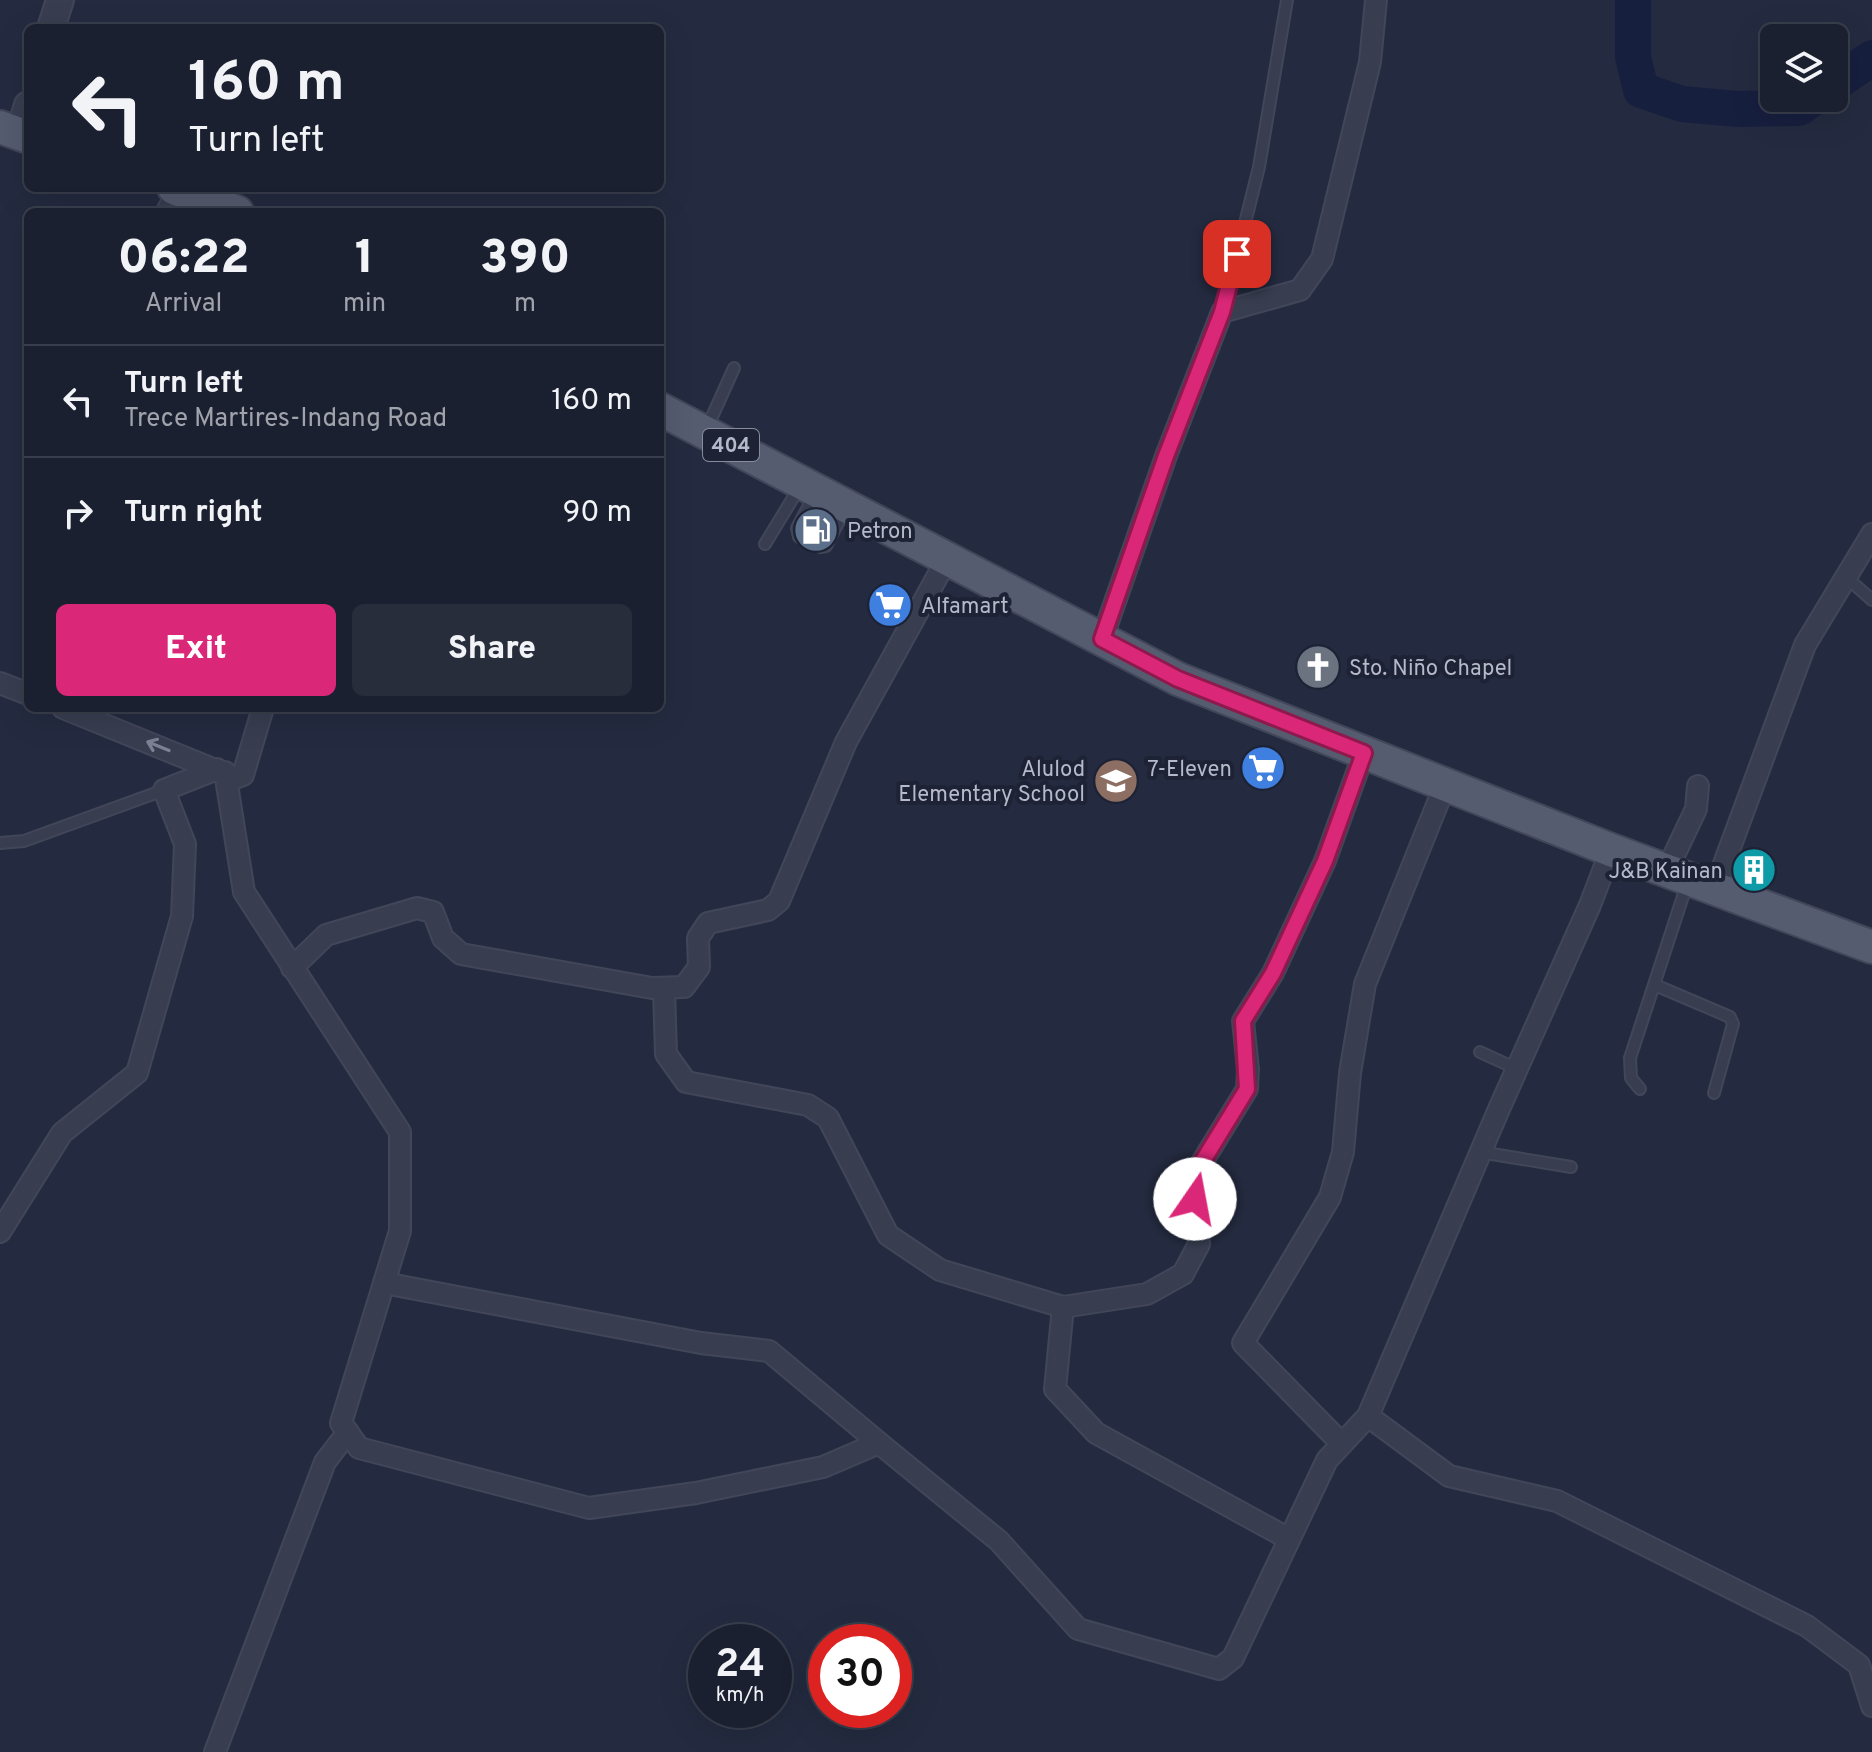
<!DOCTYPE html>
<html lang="en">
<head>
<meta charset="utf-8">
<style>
	:root { --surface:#1b2030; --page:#282d3c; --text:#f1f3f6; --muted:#a0a3ab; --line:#393e4c; --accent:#db2777 }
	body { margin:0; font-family:Overpass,sans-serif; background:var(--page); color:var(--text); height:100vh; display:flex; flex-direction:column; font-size:30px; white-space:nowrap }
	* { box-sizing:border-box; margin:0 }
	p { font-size:26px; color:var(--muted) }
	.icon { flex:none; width:44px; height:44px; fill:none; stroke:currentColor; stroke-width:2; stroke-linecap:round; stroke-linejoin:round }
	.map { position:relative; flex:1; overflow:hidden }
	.panel { position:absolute; left:24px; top:208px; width:640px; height:504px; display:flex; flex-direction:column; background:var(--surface); border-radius:12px; box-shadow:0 8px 32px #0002,0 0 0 2px var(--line) }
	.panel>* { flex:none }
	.banner { position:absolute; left:24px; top:24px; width:640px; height:168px; border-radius:12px; box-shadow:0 8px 32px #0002,0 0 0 2px var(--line); background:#1b2030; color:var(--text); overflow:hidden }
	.tools { position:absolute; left:1760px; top:24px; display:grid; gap:16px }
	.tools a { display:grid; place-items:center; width:88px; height:88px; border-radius:12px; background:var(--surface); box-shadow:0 8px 32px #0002,0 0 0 2px var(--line); font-size:40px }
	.speed { position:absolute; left:688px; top:1624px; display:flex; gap:16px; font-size:40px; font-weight:700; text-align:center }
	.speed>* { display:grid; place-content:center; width:104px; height:104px; border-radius:50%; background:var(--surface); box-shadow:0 8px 32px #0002,0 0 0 2px var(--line); line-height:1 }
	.speed small { font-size:20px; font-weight:400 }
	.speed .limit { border:12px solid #d22; background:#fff; color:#111 }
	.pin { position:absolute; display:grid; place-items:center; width:68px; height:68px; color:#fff; margin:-34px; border-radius:16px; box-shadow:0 4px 12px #0006 }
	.me { position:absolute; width:88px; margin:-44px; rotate:12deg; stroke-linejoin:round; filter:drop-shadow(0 0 6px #0008) }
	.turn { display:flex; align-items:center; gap:28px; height:168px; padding:0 32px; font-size:36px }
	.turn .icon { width:104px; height:104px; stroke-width:2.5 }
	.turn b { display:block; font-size:56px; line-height:68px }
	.eta { display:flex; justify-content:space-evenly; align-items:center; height:136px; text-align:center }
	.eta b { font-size:48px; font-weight:800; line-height:56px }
	.primary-button { display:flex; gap:16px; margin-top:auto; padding:16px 32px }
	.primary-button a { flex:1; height:92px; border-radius:12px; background:var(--accent); color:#fff; font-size:32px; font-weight:800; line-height:92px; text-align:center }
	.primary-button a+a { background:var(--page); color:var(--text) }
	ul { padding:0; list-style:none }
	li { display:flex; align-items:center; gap:24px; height:112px; padding:0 32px; border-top:2px solid var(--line) }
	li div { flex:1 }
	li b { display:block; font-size:30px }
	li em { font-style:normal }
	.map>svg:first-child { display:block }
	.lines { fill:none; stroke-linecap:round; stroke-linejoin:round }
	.river { stroke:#171f3f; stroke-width:36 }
	.service-casing { stroke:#424659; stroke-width:14 }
	.minor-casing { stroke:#424659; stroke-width:24 }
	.tertiary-casing { stroke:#424659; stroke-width:30 }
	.primary-casing { stroke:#424659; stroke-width:36 }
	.service { stroke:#383e50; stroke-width:10 }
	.minor { stroke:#383e50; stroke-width:20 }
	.tertiary { stroke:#383e50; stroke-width:26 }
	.primary { stroke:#565c70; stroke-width:32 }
	.oneway { stroke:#7d8293 }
	.route-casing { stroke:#8e194d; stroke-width:20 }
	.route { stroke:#db2777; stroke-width:14 }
	.labels { text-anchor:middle; stroke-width:8; stroke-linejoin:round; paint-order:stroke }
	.shield { fill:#1d2235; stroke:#878c9d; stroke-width:2 }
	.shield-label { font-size:20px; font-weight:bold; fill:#b5b9ca }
	.poi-label { font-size:22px; fill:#b5b9ca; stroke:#1d2235; text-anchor:start }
</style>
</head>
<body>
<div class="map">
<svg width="1872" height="1752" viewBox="0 0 1872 1752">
	<rect width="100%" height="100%" fill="#242b40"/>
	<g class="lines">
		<!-- river -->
		<g class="river">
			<path d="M1633,0V57L1641,90L1682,104L1738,109L1799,108L1813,98"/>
			<path d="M1834,84L1872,58"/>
		</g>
		<!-- service casing -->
		<g class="service-casing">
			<g id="service">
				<path d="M161,212L173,190"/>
				<path d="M1223,311L1259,167L1287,0"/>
				<path d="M706,430L734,368"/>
				<path d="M814,496L797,528L799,537L820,547L826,546L844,511"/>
				<path d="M765,544L799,488"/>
				<path d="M1846,577L1872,600"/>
				<path d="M0,843L24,841L164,790"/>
				<path d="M1655,985L1730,1017L1733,1024L1714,1093"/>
				<path d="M1480,1052L1517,1069"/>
				<path d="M1640,1089L1631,1078L1630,1058L1687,884"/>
				<path d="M1480,1152L1571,1167"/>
			</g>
		</g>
		<!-- minor casing -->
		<g class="minor-casing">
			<g id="minor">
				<path d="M1102,639L1166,456L1222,312L1300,290L1322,259L1370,62L1376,0"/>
				<path d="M0,683L28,694"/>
				<path d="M63,708L235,778L243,775L263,708"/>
				<path d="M225,772L244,892L400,1132V1231L341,1423L359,1448L589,1508L696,1493L823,1467L879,1443L999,1541L1078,1629L1219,1669L1233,1658L1327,1460L1368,1416L1499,1109L1590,905L1611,850"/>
				<path d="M1667,870L1696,809L1698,786"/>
				<path d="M1715,888L1805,645L1872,534"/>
				<path d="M292,968L326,935L417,908L433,912L443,938L461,954L652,988L684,987L699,967L698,938L708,923L768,910L779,901L846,742L947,559"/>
				<path d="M664,988L666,1054L686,1082L808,1105L828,1118L888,1235L940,1270L1063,1307L1147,1294L1183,1274L1199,1244L1195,1199L1201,1164L1247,1089L1248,1069L1243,1021L1273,973L1325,861L1364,753"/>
				<path d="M0,1232L62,1133L137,1073L182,916L185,844L164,790L217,769"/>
				<path d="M384,1283L701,1343L769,1351L879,1443"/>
				<path d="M1063,1307L1055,1389L1096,1433L1289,1539"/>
				<path d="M1368,1416L1449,1476L1557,1501L1807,1626L1859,1665L1872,1706"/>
				<path d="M1342,1444L1243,1343L1330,1197L1343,1152L1350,1073L1365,984L1445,785"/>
				<path d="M215,1752L325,1462L348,1432"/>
			</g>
		</g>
		<!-- tertiary casing -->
		<g class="tertiary-casing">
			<g id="tertiary">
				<path d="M51,28L60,0"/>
				<path d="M19,134L28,105"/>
			</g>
		</g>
		<!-- primary casing -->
		<g class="primary-casing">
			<g id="primary">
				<path d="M0,127L28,137"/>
				<path d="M174,188L237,212"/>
				<path d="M660,409L1178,679L1611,850L1872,947"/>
			</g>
		</g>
		<!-- service -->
		<use href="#service" class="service"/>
		<!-- minor -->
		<use href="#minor" class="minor"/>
		<!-- tertiary -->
		<use href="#tertiary" class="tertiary"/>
		<!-- primary -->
		<use href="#primary" class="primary"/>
	</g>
	<!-- one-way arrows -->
	<defs><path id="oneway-shaft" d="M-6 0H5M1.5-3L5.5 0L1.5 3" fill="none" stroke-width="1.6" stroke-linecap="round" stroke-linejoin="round" transform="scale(2)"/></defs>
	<use class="oneway" href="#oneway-shaft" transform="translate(158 746) rotate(-158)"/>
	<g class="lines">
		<!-- route casing -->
		<g class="route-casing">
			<path id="route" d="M1195,1199L1201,1164L1247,1089L1243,1021L1273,973L1325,861L1364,753L1178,679L1102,639L1166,456L1222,312L1237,254"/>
		</g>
		<!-- route -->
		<use href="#route" class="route"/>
	</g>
	<!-- icons -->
	<defs>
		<g id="fuel-disc" transform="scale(2.3)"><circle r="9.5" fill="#5c6f8a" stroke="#1d2235"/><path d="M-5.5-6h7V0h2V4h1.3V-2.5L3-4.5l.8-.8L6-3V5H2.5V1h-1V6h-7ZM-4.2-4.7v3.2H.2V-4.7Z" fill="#fff"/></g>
		<g id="supermarket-disc" transform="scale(2.3)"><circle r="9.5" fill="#3f7fe0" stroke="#1d2235"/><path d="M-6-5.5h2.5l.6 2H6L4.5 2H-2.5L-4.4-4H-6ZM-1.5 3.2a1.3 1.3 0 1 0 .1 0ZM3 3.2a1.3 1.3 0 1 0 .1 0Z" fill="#fff"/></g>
		<g id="church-disc" transform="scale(2.3)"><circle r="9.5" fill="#6b7280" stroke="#1d2235"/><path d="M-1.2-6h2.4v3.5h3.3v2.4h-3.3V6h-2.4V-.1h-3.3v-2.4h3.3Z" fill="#fff"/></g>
		<g id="school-disc" transform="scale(2.3)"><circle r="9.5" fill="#8d6e63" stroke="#1d2235"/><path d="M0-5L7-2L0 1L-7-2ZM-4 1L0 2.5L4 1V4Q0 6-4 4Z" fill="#fff"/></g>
		<g id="building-disc" transform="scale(2.3)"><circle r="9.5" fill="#0f9aa8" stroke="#1d2235"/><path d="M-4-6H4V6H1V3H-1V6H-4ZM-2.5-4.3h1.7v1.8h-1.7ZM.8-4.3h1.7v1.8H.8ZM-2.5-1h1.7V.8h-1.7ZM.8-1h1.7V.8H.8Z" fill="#fff"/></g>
	</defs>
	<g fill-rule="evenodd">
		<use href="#fuel-disc" x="816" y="530"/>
		<use href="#supermarket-disc" x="890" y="605"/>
		<use href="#church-disc" x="1318" y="667"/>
		<use href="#supermarket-disc" x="1263" y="768"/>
		<use href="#school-disc" x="1116" y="781"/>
		<use href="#building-disc" x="1754" y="870"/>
	</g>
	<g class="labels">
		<!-- shield labels -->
		<rect class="shield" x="703" y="429" width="56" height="32" rx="6"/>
		<g class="shield-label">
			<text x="731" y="452">404</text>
		</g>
		<!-- poi labels -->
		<g class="poi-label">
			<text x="847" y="538">Petron</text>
			<text x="921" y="613">Alfamart</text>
			<text x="1349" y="675">Sto. Niño Chapel</text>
			<text x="1085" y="776" text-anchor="end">Alulod<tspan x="1085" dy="25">Elementary School</tspan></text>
			<text x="1232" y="776" text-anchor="end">7-Eleven</text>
			<text x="1723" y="878" text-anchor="end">J&amp;B Kainan</text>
		</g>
	</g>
</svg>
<div class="tools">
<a><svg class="icon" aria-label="layers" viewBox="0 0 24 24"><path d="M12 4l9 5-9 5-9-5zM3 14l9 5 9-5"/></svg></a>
</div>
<div class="speed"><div>24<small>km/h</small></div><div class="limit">30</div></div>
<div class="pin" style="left:1237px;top:254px;background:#d93025"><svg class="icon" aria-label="arrive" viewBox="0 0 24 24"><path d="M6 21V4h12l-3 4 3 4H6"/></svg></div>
<svg class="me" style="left:1195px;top:1199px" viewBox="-20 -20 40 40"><circle r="19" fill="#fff"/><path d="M0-13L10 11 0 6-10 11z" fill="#db2777"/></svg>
<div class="banner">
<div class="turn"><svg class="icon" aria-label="left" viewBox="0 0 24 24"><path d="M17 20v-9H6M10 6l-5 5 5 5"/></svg><div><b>160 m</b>Turn left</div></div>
</div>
<section class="panel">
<div class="eta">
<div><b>06:22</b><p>Arrival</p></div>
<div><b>1</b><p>min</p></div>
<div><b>390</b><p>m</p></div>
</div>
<ul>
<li><svg class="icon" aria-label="left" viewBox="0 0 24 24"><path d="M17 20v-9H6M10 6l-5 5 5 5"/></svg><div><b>Turn left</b><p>Trece Martires-Indang Road</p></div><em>160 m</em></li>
<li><svg class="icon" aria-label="right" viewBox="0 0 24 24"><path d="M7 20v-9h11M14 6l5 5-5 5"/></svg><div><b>Turn right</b></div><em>90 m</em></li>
</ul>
<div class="primary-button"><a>Exit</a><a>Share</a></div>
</section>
</div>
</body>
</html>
